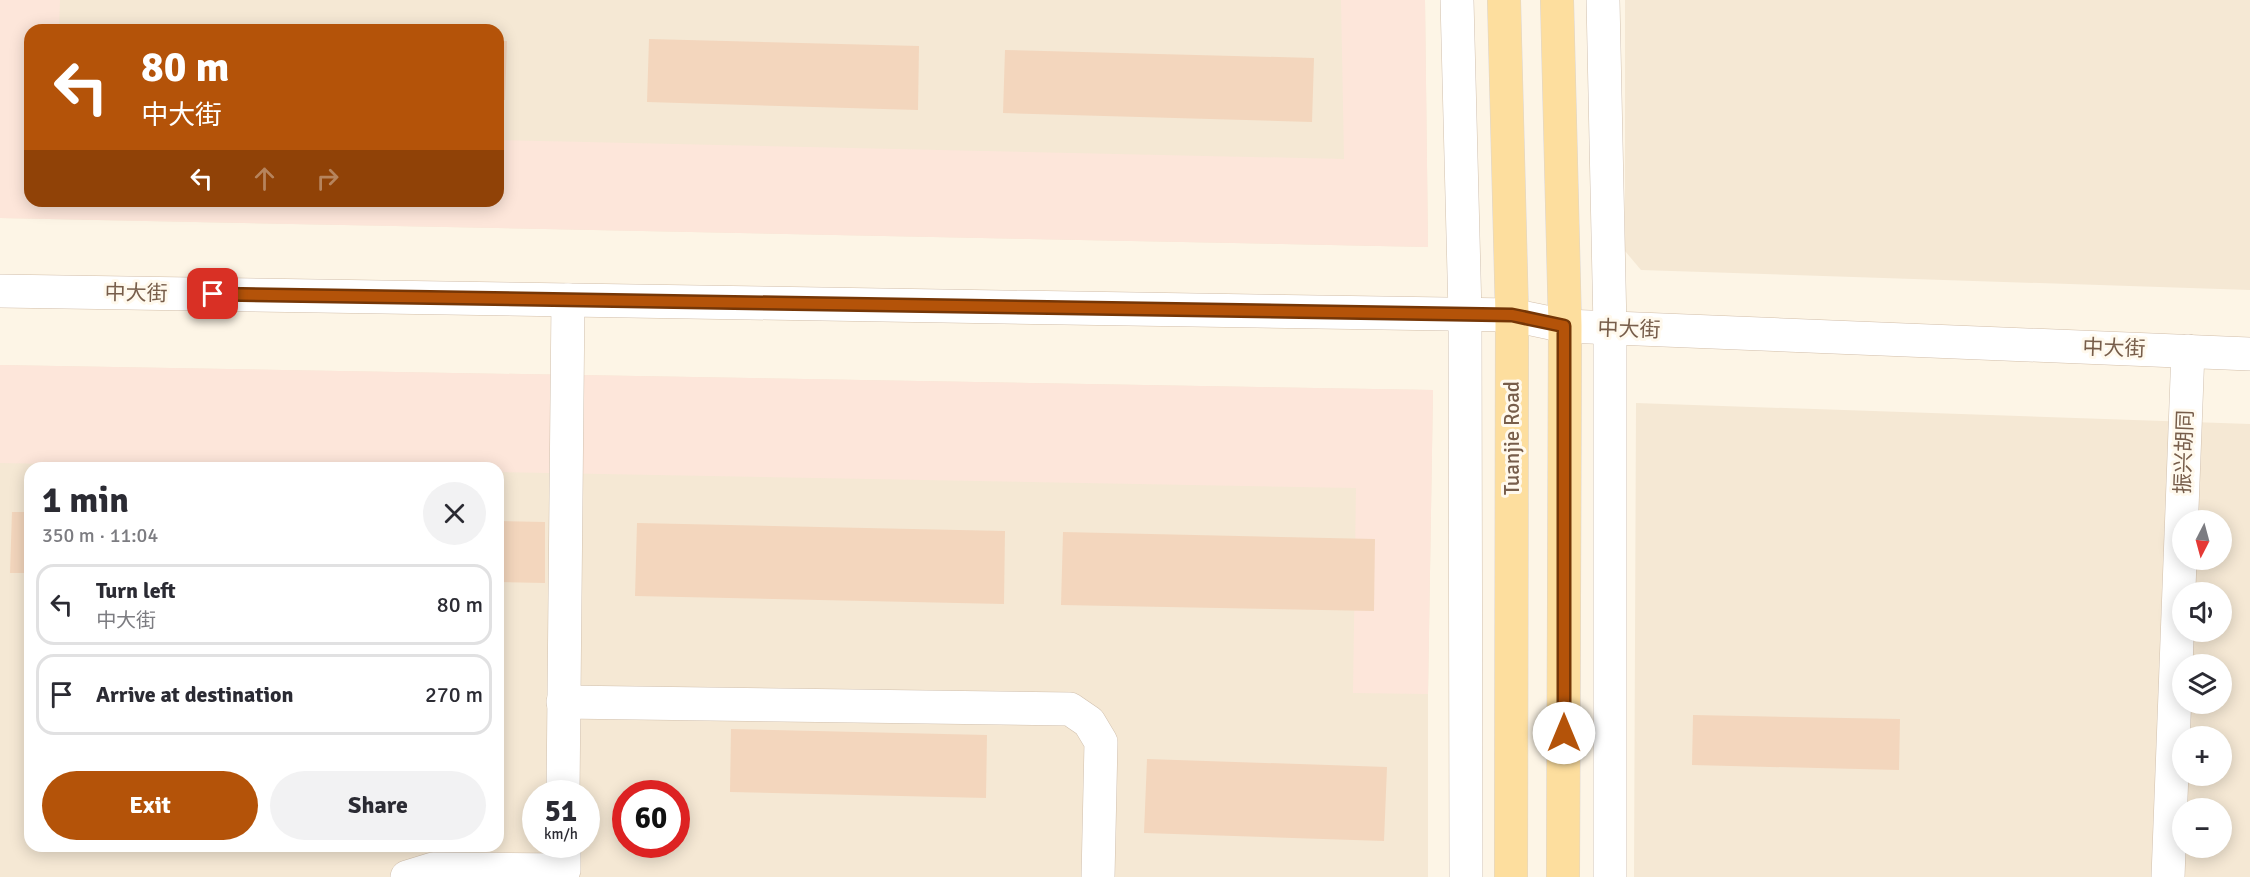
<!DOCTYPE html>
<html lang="en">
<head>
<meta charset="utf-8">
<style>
	:root { --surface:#fff; --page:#f2f2f3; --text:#2b2b33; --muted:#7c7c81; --line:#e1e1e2; --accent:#b45309 }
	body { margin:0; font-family:Signika,"Noto Sans SC",sans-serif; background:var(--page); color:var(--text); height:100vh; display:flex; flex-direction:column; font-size:22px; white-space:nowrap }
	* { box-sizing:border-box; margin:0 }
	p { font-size:20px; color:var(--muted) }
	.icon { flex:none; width:33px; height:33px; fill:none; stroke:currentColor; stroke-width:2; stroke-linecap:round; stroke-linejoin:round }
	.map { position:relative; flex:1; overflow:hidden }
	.drawer { position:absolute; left:24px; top:462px; width:480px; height:390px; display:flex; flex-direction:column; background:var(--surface); border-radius:18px; box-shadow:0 3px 15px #0003 }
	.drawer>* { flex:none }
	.hud { position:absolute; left:24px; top:24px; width:480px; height:183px; border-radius:18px; box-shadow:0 3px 15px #0003; background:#b45309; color:#fff; overflow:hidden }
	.needle { width:39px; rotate:186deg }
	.controls { position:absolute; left:2172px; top:510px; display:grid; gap:12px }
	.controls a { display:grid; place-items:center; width:60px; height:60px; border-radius:50%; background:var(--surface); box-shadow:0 3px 15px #0003; font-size:30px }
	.speed { position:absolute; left:522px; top:780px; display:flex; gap:12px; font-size:30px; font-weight:700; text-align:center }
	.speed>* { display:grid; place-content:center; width:78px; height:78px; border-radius:50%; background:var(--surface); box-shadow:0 3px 15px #0003; line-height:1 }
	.speed small { font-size:15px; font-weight:400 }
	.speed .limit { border:9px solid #d22; background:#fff; color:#111 }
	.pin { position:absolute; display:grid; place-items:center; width:51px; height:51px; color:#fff; margin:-26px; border-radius:12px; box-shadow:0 3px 9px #0006 }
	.me { position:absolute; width:66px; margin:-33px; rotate:0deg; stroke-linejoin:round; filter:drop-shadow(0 0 4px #0008) }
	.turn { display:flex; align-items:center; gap:21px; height:126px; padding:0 18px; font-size:27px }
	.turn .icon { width:78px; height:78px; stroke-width:2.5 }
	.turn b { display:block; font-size:42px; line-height:51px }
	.lanes { display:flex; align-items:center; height:57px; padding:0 18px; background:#0003; justify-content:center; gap:30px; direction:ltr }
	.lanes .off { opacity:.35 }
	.round { display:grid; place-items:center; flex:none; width:63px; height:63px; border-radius:32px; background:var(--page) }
	.overview { display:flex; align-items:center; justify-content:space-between; height:102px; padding:0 18px }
	h1 { font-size:36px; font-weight:700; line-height:45px }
	.action { display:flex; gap:12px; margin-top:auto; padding:12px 18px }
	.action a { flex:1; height:69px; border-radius:36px; background:var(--accent); color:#fff; font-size:24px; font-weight:700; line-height:69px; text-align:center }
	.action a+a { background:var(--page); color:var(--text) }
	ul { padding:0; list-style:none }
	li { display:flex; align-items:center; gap:18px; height:81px; margin:0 12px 9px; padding:0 6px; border:3px solid var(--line); border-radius:18px }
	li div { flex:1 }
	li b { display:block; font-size:22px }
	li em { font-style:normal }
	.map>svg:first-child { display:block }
	.residential { fill:#f5e8d4; fill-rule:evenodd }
	.commercial { fill:#fde6da }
	.building { fill:#f3d6bd }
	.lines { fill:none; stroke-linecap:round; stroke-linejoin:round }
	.street-casing { stroke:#d1c0ae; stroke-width:34 }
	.secondary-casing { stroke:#d2bea9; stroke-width:34 }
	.primary-casing { stroke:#dcd5d0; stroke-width:34 }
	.street { stroke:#fff; stroke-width:33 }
	.secondary { stroke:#fff; stroke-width:33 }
	.primary { stroke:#fdde9e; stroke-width:33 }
	.route-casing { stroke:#753606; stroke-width:15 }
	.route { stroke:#b45309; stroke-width:10 }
	.labels { text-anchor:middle; stroke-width:6; stroke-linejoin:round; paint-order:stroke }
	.street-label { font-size:21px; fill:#775d4a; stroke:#fff9ed }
</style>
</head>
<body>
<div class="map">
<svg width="2250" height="877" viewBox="0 0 2250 877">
	<rect width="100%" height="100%" fill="#fdf5e6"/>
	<!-- residential -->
	<g class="residential">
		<path d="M0,0H1425L1428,247L0,218ZM30,30H498V201H30Z"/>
		<path d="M1625,0H2250V290L1641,270L1625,251Z"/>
		<path d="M0,365L1433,390L1428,694V877H0ZM30,468H498V846H30ZM536,794H586V844H536ZM626,794H676V844H626Z"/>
		<path d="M1636,403L2250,424V877H1634ZM2182,520H2222V560H2182ZM2182,592H2222V632H2182ZM2182,664H2222V704H2182ZM2182,736H2222V776H2182ZM2182,808H2222V848H2182Z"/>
	</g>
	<!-- commercial -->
	<g class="commercial">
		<path d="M0,0H60L59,30H30V201H498V140L1344,159L1341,0H1425L1428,247L0,218Z"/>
		<path d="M0,365L1433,390L1428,694L1353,693L1356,488L498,472V468H264L0,463Z"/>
	</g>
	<!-- building -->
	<g class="building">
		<path d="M649,39L919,46L918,110L647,102Z"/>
		<path d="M498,41H507L505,100H498Z"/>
		<path d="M1005,50L1314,58L1312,122L1003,113Z"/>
		<path d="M12,512H30V573H10Z"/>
		<path d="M498,521L545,522V583L498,582Z"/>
		<path d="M637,523L1005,531L1004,604L635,596Z"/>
		<path d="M1063,532L1375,539L1374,611L1061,605Z"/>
		<path d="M1693,715L1900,719L1899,770L1692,765Z"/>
		<path d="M731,729L987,735L986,798L730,792Z"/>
		<path d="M1147,759L1387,767L1384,841L1144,833Z"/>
	</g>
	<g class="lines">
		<!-- street casing -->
		<g class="street-casing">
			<g id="street">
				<path d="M1457,0L1465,314L1466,877"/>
				<path d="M1603,0L1610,328V877"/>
				<path d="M563,702L1070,709L1089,722L1101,742L1098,877"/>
				<path d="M563,794L568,300"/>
				<path d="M407,877L433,869L564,870V844"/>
				<path d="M2168,877L2188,351"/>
			</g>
		</g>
		<!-- secondary casing -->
		<g class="secondary-casing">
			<path id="secondary" d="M0,291L1512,315L1565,326L2250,354"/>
		</g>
		<!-- primary casing -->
		<g class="primary-casing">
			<g id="primary">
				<path d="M1504,0L1512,315L1511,877"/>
				<path d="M1557,0L1565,326L1563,877"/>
			</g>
		</g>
		<!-- street -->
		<use href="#street" class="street"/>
		<!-- secondary -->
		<use href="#secondary" class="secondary"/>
		<!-- primary -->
		<use href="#primary" class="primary"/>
	</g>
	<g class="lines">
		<!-- route casing -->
		<g class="route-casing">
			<path id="route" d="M213,294L1512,315L1564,326V733"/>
		</g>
		<!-- route -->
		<use href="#route" class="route"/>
	</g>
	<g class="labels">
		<!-- street labels -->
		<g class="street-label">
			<text transform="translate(136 293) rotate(1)" y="7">中大街</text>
			<text transform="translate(1629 329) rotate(2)" y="7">中大街</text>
			<text transform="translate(2114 348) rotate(2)" y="7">中大街</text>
			<text transform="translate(1512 438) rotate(-90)" y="7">Tuanjie Road</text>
			<text transform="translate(2184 452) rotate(-88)" y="7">振兴胡同</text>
		</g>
	</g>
</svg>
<div class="controls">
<a><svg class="needle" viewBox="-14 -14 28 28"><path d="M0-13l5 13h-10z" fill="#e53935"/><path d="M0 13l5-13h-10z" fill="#7c7c81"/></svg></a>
<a><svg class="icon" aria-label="sound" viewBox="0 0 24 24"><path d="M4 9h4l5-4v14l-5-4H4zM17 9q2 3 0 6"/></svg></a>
<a><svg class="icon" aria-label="layers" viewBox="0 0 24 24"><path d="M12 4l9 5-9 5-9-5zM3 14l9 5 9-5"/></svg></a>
<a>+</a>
<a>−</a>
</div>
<div class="speed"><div>51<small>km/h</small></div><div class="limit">60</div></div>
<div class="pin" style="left:213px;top:294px;background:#d93025"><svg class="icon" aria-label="arrive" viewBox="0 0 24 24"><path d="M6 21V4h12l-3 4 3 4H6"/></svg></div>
<svg class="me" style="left:1564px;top:733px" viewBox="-20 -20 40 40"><circle r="19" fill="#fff"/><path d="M0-13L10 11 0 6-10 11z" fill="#b45309"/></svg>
<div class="hud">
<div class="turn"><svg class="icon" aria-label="left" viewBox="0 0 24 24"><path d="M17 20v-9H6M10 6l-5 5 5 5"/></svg><div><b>80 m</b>中大街</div></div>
<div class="lanes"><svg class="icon" aria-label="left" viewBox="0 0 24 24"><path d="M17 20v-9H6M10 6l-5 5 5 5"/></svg><svg class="icon off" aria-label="ahead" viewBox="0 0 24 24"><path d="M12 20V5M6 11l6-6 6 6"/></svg><svg class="icon off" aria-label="right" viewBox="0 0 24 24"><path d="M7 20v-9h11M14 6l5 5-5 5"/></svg></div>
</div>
<section class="drawer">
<div class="overview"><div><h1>1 min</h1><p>350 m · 11:04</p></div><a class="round"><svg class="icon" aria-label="close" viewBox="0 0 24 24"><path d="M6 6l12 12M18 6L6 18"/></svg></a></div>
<ul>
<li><svg class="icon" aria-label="left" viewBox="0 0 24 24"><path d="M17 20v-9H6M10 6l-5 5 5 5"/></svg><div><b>Turn left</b><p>中大街</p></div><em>80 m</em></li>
<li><svg class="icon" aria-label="arrive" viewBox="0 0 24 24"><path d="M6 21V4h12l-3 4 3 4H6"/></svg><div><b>Arrive at destination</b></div><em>270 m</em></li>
</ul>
<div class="action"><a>Exit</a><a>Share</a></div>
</section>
</div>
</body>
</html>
